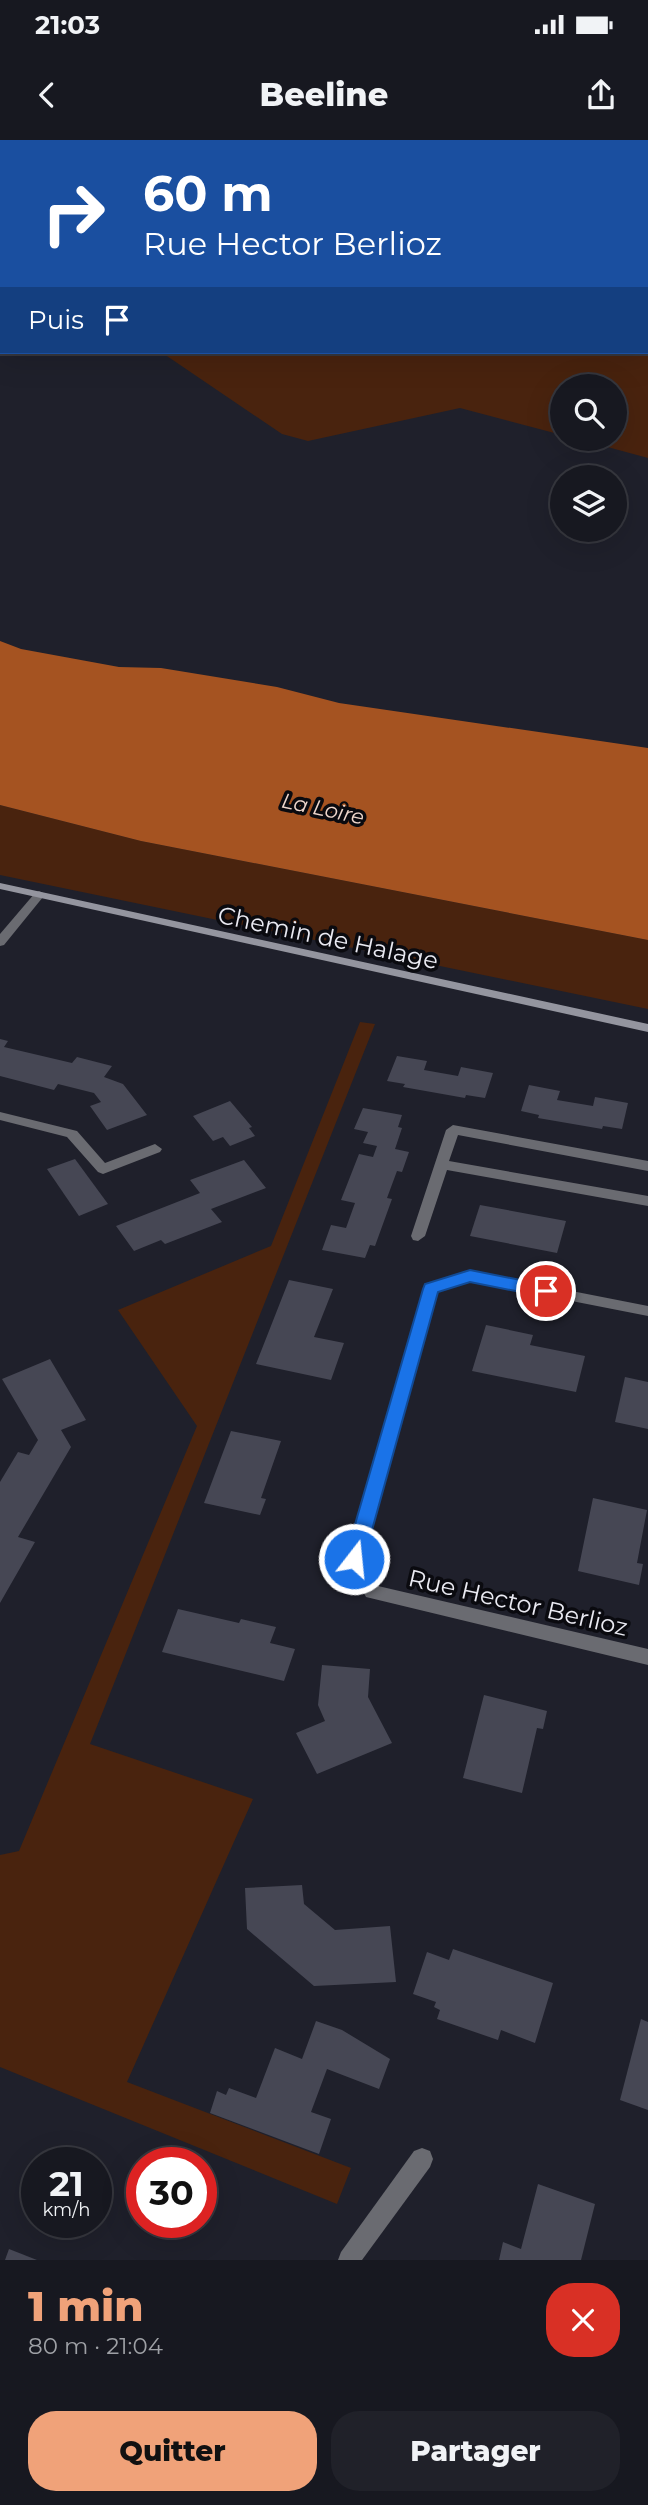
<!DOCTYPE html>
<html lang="fr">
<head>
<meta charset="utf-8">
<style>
	:root { --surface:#171820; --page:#202129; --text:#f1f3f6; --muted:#9ea0a5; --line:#36373e; --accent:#f0a279 }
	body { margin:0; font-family:Montserrat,sans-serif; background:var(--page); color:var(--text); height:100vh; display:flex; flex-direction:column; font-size:26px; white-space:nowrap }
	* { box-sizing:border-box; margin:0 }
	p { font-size:23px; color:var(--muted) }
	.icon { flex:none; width:38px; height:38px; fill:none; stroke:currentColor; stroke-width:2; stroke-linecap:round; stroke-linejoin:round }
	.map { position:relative; height:2120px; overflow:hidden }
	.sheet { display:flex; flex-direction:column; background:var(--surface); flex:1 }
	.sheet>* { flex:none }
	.guide { position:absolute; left:0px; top:0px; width:649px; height:214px; box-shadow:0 7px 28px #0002,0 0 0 2px var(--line); background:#1a4fa0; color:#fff; overflow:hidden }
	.fabs { position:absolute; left:550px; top:234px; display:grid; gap:14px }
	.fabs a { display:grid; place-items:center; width:77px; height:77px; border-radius:50%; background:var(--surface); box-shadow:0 7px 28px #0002,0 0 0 2px var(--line); font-size:35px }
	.speed { position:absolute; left:21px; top:2007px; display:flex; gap:14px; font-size:35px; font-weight:700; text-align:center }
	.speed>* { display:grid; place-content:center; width:91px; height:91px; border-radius:50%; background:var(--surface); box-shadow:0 7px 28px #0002,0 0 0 2px var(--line); line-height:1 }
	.speed small { font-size:18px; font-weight:400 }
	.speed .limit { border:10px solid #d22; background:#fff; color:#111 }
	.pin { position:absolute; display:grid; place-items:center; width:60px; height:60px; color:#fff; margin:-30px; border:4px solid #fff; border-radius:50%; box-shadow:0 2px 7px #0007 }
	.me { position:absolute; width:77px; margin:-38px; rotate:16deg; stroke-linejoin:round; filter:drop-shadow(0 0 5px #0008) }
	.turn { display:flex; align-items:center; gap:24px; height:147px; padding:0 28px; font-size:32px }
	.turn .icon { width:91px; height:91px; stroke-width:2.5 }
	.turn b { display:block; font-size:49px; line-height:60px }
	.then { display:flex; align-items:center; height:66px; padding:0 28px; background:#0003; gap:14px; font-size:26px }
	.round { display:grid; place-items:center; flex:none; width:74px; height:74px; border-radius:28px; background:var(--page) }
	.summary { display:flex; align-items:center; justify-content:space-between; height:119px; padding:0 28px }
	h1 { font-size:42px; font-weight:800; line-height:52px; color:var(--accent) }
	.primary-button { display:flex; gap:14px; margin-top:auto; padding:14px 28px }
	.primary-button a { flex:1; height:80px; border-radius:28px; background:var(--accent); color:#111; font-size:28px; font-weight:800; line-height:80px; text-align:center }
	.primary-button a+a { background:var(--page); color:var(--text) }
	.status { display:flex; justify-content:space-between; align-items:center; height:49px; padding:0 35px; background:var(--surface); direction:ltr }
	.status svg { height:19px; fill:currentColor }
	header { display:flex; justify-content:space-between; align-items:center; height:91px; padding:0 28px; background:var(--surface); font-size:32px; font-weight:800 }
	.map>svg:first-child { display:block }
	.green { fill:#49230e }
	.water { fill:#a55321 }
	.building { fill:#464754 }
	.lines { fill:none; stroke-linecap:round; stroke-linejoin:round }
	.minor { fill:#6a6b71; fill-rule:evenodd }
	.secondary { fill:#94959f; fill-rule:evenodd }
	.route { fill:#1a73e8; stroke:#114b97; stroke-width:2 }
	.labels { text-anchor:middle; stroke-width:7; stroke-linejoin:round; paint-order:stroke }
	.far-water-label { font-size:21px; font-style:italic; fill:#efd7cc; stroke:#0a0a0f }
	.street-label { font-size:24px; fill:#eaeaf2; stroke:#0a0a0f }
</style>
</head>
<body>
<div class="status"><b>21:03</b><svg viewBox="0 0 49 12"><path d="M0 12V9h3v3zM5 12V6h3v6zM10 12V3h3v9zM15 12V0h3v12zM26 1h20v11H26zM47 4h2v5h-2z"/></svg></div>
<header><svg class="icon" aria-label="back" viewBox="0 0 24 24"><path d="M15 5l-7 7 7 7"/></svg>Beeline<svg class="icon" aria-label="share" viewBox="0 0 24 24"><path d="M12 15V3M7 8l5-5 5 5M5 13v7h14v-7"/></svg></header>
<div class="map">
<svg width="648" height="2120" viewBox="0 0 648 2120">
	<rect width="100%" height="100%" fill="#1f202b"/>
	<!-- green -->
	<g class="green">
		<path d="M648,140V318L578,299H614V247H562V295L460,268L308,301L282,294L161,212H648Z"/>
		<path d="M0,665L141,701L648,800V869L0,735Z"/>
		<path d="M360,882L375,884L90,1604L253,1659L127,1942L351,2028L337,2064L0,1927V1715L19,1711L197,1286L118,1170L271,1106Z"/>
	</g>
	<!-- water -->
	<path class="water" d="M0,501L21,509L119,527L161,528L277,547L339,563L648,608V800L141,701L0,665Z"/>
	<!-- building -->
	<g class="building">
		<path d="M0,899L8,901L4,907L72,923L77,917L112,926L104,937L123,944L147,975L107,990L90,966L101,962L94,953L58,944L54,950L0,936Z"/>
		<path d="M397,916L427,921L424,930L458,936L461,927L493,933L485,958L466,955L465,958L403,947L405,944L387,941Z"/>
		<path d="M529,945L560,951L557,960L593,966L595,957L628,963L622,989L603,986L602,989L538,978L539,975L521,971Z"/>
		<path d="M230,961L252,987L249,988L255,996L230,1006L223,997L213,1001L193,976Z"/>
		<path d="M363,968L402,975L398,987L402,988L395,1009L409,1012L402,1032L397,1031L387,1058L392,1059L375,1106L370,1105L365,1118L322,1110L331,1085L346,1088L355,1063L341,1060L359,1014L373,1017L377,1006L363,1003L368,992L354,989Z"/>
		<path d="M75,1019L108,1064L79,1076L47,1029Z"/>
		<path d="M244,1020L266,1048L211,1069L222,1082L165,1104L161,1100L134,1111L116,1086L200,1053L190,1040Z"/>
		<path d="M480,1065L566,1081L557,1113L470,1096Z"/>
		<path d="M289,1140L333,1149L314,1197L344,1203L331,1240L256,1224Z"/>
		<path d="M486,1185L533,1195L530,1205L585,1216L576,1252L472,1231Z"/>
		<path d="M50,1219L86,1280L61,1290L71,1307L18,1397L35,1402L0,1463V1342L18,1312L29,1315L38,1300L2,1239Z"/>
		<path d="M625,1237L648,1242V1289L615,1282Z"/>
		<path d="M231,1291L281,1301L261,1358L266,1359L260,1375L204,1363Z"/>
		<path d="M593,1358L647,1370L637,1423L643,1424L639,1445L578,1431Z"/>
		<path d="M178,1469L239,1483L241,1479L276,1487L270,1503L295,1509L284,1541L162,1512Z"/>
		<path d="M322,1525L370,1529L368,1557L392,1603L317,1634L296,1593L325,1581L318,1565Z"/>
		<path d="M484,1555L547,1571L543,1589L537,1588L522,1653L463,1638Z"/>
		<path d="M302,1745L304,1764L335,1790L390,1786L396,1842L314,1846L247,1789L245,1748Z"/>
		<path d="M453,1809L553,1843L535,1903L501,1890L498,1900L437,1879L440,1870L434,1867L436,1862L413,1854L427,1812L449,1820Z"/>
		<path d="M641,1879L648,1882V1970L620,1960Z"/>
		<path d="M316,1881L342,1890L390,1919L379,1949L327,1929L311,1972L331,1979L319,2014L210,1973L217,1951L226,1955L229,1948L256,1958L275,1908L302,1919Z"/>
		<path d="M538,2044L595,2064L581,2120H499L503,2102L521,2109Z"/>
		<path d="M9,2109L37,2120H5Z"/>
	</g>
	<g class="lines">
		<!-- minor -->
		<g class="minor">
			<path d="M39,751L43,753V757L4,805L0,806V794L35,753Z"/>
			<path d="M0,972L77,991L105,1023L155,1004L162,1009L160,1012L103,1034L98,1032L67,997L0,980Z"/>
			<path d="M453,985L648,1021V1031L458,995L449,1021L648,1056V1066L447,1030L425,1096L418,1101L413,1100L411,1096L446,990Z"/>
			<path d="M470,1131L648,1166V1176L470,1141L437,1152L362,1419L378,1446L648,1509V1525L366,1457L346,1419L424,1149L426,1145Z"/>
			<path d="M422,2008L430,2011L433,2019L430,2027L362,2120H338L341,2112L414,2011Z"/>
		</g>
		<!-- secondary -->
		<path class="secondary" d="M0,743L648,884V892L0,749Z"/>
	</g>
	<!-- route -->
	<path class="route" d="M470,1130L546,1145L555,1151L546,1157L470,1142L438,1152L364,1419L361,1424L354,1427L347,1424L345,1419L423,1149L425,1144Z"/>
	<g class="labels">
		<!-- far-water labels -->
		<g class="far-water-label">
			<text transform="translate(323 669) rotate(12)" y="7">La Loire</text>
		</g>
		<!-- street labels -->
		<g class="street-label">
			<text transform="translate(328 798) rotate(12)" y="8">Chemin de Halage</text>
			<text transform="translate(518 1463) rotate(13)" y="8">Rue Hector Berlioz</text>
		</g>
	</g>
</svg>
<div class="fabs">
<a><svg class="icon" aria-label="search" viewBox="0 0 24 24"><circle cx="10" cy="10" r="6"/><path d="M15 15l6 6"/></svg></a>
<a><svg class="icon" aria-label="layers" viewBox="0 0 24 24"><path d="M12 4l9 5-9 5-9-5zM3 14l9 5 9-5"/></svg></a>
</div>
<div class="speed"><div>21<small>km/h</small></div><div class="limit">30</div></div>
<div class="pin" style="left:546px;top:1151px;background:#d93025"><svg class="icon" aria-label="arrive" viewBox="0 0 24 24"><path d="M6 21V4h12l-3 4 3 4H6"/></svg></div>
<svg class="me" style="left:354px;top:1419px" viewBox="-20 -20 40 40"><circle r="17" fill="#1a73e8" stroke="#fff" stroke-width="3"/><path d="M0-11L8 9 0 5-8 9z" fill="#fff"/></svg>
<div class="guide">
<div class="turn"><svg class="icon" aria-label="right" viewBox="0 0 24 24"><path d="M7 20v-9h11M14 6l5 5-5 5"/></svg><div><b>60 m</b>Rue Hector Berlioz</div></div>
<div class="then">Puis<svg class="icon" aria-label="arrive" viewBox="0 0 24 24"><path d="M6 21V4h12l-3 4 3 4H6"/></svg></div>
</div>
</div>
<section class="sheet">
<div class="summary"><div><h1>1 min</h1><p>80 m · 21:04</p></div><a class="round" style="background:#d93025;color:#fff"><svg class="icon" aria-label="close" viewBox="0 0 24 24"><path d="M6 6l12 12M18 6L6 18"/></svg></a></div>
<div class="primary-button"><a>Quitter</a><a>Partager</a></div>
</section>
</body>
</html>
